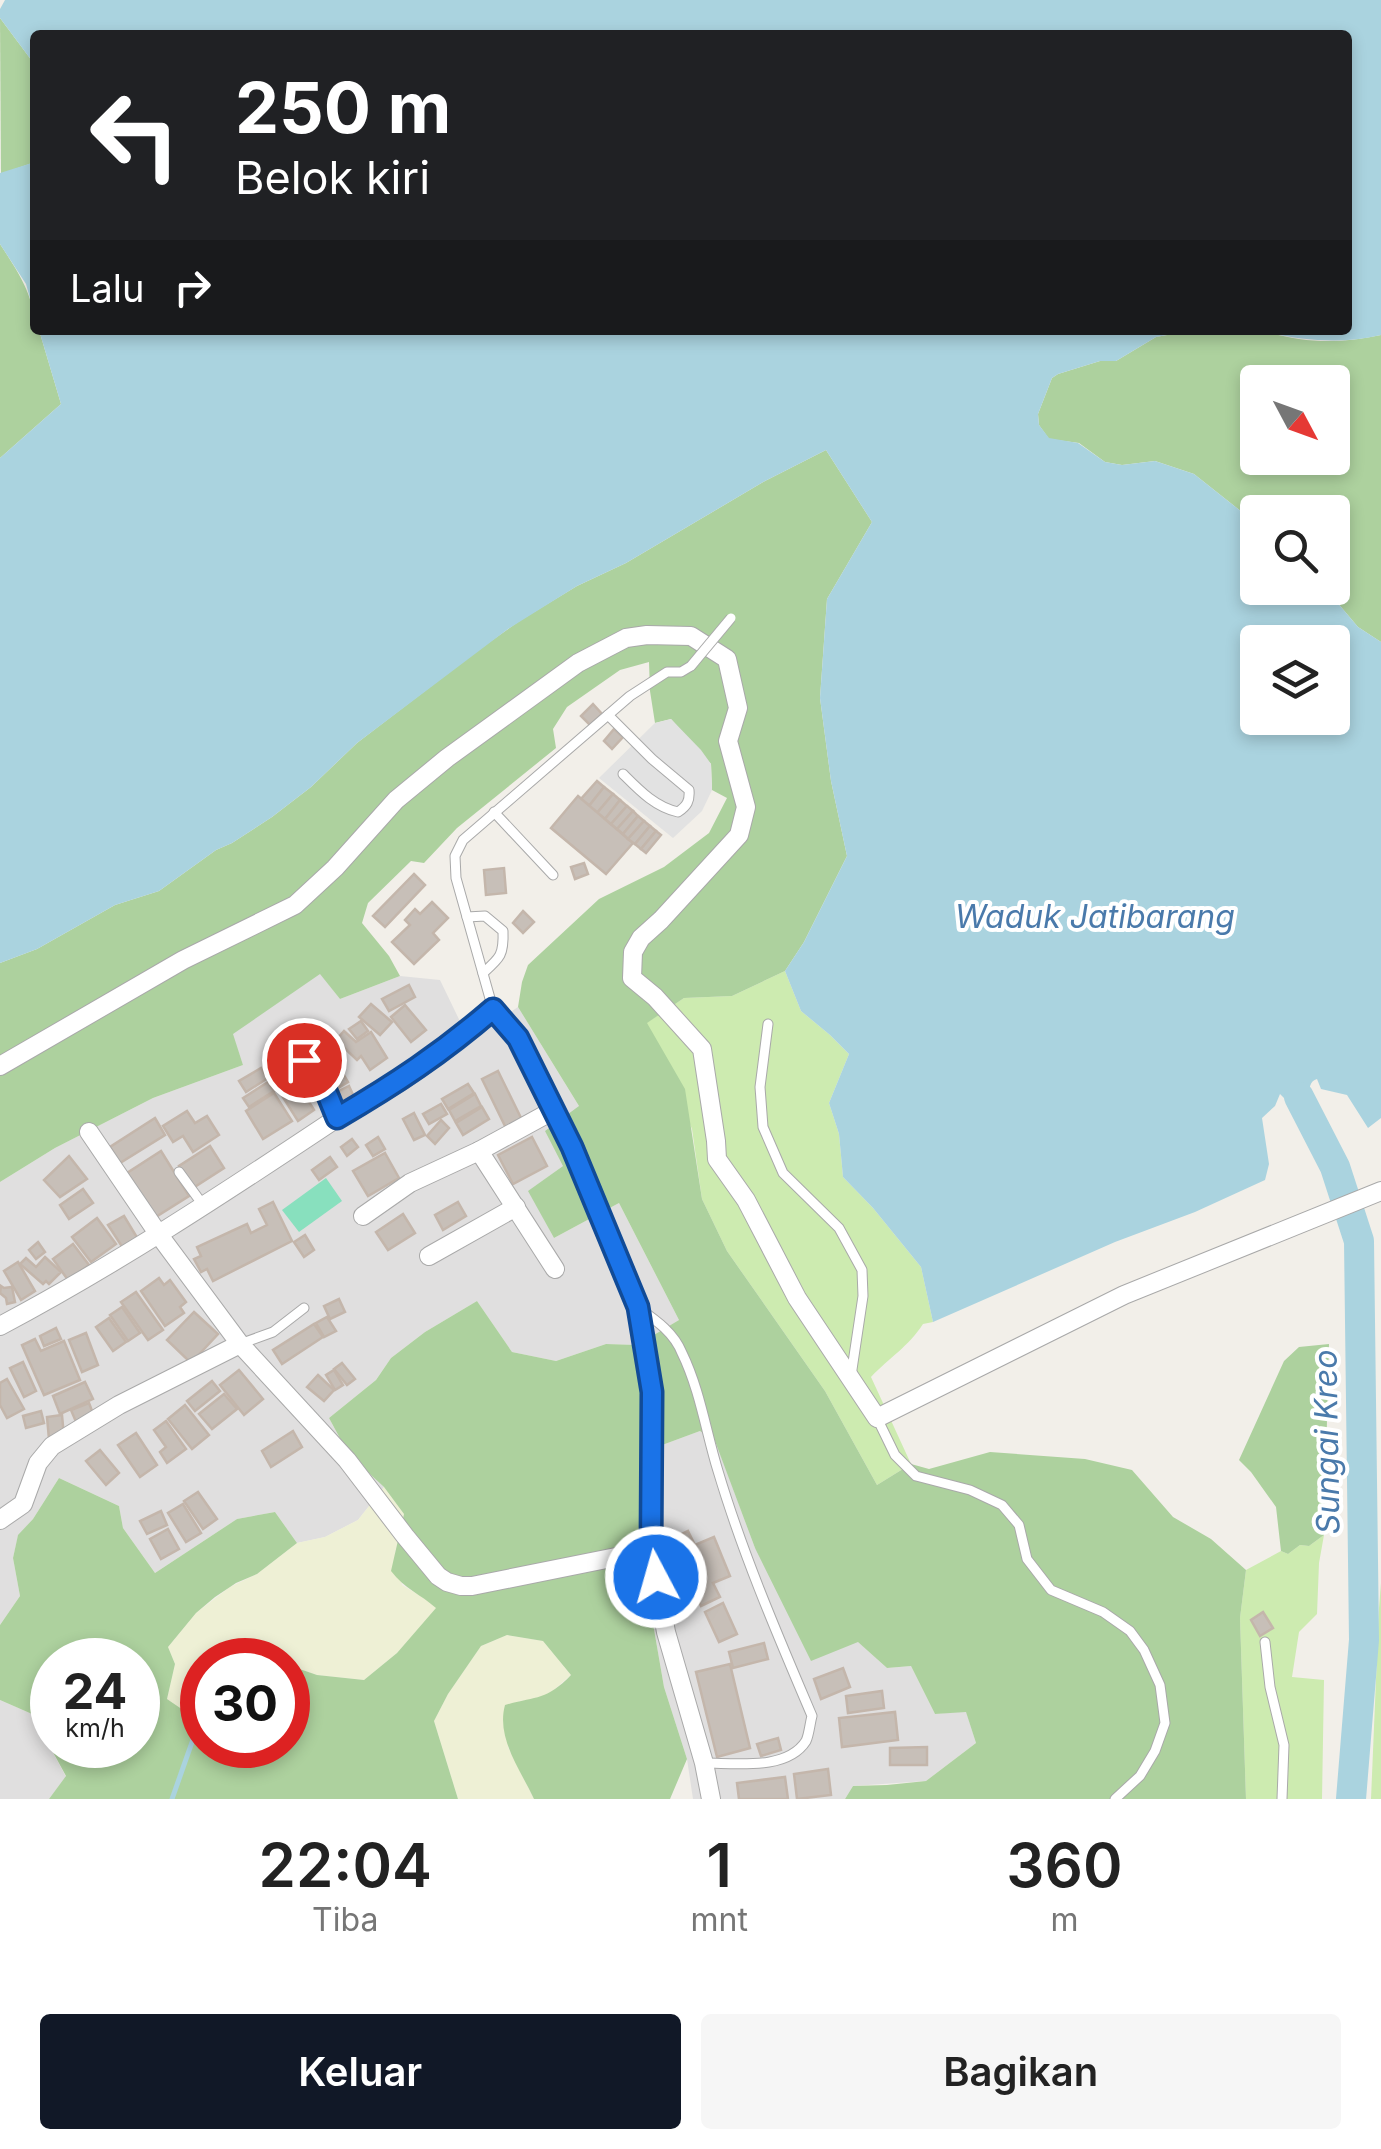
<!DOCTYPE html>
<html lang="id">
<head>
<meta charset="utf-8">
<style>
	:root { --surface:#fff; --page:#f6f6f6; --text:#222; --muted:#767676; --accent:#111827 }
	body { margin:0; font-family:Inter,sans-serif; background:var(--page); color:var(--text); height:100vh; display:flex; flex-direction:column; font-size:38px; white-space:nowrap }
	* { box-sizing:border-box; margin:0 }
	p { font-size:32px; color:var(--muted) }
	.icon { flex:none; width:55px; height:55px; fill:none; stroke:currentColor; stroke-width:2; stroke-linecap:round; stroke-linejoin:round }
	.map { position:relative; height:1799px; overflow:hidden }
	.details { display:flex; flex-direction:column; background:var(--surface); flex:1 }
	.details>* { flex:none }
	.top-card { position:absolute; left:30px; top:30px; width:1322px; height:305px; border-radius:10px; box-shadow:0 5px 15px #0003; background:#202124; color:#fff; overflow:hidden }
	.needle { width:65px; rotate:131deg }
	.fabs { position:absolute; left:1240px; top:365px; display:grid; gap:20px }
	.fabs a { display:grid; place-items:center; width:110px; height:110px; border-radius:10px; background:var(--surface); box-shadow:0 5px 15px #0003; font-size:50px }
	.speed { position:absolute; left:30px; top:1638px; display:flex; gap:20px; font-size:50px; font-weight:700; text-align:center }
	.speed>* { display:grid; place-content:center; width:130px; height:130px; border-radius:50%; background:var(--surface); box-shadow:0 5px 15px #0003; line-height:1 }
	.speed small { font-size:25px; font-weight:400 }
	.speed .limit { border:15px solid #d22; background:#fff; color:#111 }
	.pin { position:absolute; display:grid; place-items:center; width:85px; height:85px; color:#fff; margin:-42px; border:5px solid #fff; border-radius:50%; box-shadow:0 2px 10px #0007 }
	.me { position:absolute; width:110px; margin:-55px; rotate:354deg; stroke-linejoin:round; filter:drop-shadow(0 0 8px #0008) }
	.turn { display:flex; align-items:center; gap:35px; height:210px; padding:0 40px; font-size:45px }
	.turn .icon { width:130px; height:130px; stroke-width:2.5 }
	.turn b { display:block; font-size:70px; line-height:85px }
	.then { display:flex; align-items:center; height:95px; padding:0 40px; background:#0003; gap:20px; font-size:38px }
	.eta { display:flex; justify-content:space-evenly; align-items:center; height:170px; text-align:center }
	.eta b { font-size:60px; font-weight:600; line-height:70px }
	.action { display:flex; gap:20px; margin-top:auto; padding:20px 40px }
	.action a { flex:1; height:115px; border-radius:10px; background:var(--accent); color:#fff; font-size:40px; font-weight:600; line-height:115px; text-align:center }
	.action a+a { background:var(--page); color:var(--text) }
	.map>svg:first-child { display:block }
	.residential { fill:#e0dfdf }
	.farmland { fill:#eef0d5 }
	.grass { fill:#cdebb0 }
	.forest { fill:#add19e; fill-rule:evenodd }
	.pitch { fill:#88e0be }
	.parking { fill:#e2e2e2 }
	.water { fill:#aad3df; fill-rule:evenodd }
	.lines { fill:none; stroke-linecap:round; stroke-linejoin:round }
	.stream { stroke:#aad3df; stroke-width:5 }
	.river { stroke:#aad3df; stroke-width:30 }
	.building { fill:#c7bfb8; stroke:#c4b6ab; stroke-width:2.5 }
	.service-casing { stroke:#a9a9a9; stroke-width:11 }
	.minor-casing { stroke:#a9a9a9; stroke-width:20 }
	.service { stroke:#fff; stroke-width:9 }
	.minor { stroke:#fff; stroke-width:18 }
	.service-bridge-casing { stroke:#a9a9a9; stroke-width:11; stroke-linecap:butt }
	.service-bridge { stroke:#fff; stroke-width:9 }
	.route-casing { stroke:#114b97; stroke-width:25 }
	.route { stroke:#1a73e8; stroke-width:18 }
	.labels { text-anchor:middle; stroke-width:8; stroke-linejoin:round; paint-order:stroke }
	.water-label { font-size:32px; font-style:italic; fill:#4a7aab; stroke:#fff }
</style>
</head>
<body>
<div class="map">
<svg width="1381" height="1799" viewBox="0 0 1381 1799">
	<rect width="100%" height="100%" fill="#f2efe9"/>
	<!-- residential -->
	<g class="residential">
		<path d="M320,973L340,999L400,976L440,980L469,1040L518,1007L579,1106L563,1166L529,1191L554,1238L619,1203L679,1320L637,1345L606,1344L556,1361L512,1352L477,1301L425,1332L391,1358L376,1380L329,1418L349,1455L384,1487L358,1520L325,1537L297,1543L275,1512L237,1519L155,1573L123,1528L119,1506L59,1478L33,1519L18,1536L13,1558L20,1596L0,1625V1182L55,1148L153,1098L243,1065L232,1034Z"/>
		<path d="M700,1431L715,1440L755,1548L887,1668L911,1666L935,1714L966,1711L976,1743L926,1781L853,1786L845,1799H693L687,1759L664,1687L638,1537L646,1451Z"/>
		<path d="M0,1700L32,1714L66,1777L49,1799H0Z"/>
	</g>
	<!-- farmland -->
	<g class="farmland">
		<path d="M384,1487L404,1514L395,1553L402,1585L424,1598L437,1608L397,1653L364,1680L317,1675L288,1665V1660H202L201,1724L167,1699L175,1664L168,1647L196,1613L230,1587L257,1574L297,1543L325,1537L358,1520Z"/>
		<path d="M507,1635L543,1641L571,1675L549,1694L535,1700L519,1701L508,1747L534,1799H458L434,1721L448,1694L481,1646Z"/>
	</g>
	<!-- grass -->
	<g class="grass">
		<path d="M785,971L801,1011L830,1035L849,1054L829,1103L839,1134L843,1177L873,1208L921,1267L933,1322L923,1324C908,1347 890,1357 871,1377L911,1464L877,1485L825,1391L727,1251L702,1199L692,1129L646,1023L684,998L732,996Z"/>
		<path d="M1324,1535L1319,1563L1317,1614L1299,1632L1292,1677L1324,1680L1322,1799H1246L1240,1618L1246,1570L1281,1551L1288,1554L1300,1545L1309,1546Z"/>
		<path d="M1381,1583V1799H1371L1379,1608Z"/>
	</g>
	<!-- forest -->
	<g class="forest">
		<path d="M0,18L35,65V162L1,174Z"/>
		<path d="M0,244C18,272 35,296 35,330H39L61,404L0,458Z"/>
		<path d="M1250,330C1267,331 1282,337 1299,339C1326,343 1354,341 1381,335V642L1358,627L1325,588H1332V512H1258L1257,524L1194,474L1155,461L1122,465L1105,462L1079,443L1049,439L1039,425L1038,414L1052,378L1058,374L1100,361H1116L1156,337L1178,333H1225ZM1258,382H1332V458H1258Z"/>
		<path d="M826,450L872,522L827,599L820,698L831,781L847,856L804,942L785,971L732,996L684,998L647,1023L685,1089L702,1199L727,1251L825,1391L877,1485L911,1464L929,1469L990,1452L1085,1459L1132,1470L1173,1517L1211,1539L1246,1570L1240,1618L1246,1799H845L853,1786L887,1785L926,1781L976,1743L966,1712L935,1714L911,1666L887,1668L858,1642L811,1661L755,1548L715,1441L700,1431L646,1451L638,1537L664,1687L687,1759L670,1799H534C520,1769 496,1738 505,1705C536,1696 546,1701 571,1675L543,1641L507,1635L481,1646L448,1694L434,1721L458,1799H49L66,1776L32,1714L0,1700V1625L20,1596L13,1558L18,1535L33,1519L59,1478L119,1506L123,1528L155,1573L237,1519L275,1512L297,1543L257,1574L236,1583L215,1597L196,1613L168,1647L175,1664L167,1699L202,1723V1745H288V1665L317,1675L364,1680L397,1653L436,1608C420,1594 405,1589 391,1571L404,1514L384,1487L349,1455L329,1418L376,1380L391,1358L425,1332L477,1301L512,1352L556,1361L606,1344L637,1345L679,1320L619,1203L554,1238L528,1191L563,1166L545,1131L579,1106L518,1007L522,982L528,965L599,899L664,867L709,833L727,798L712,790L711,764L671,719L655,723L650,691L649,662L620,670L567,707L553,729L556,748L457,828L424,863L411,861L368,903L362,923L389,956L400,976L340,999L320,974L233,1034L243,1065L153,1098L55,1148L0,1182V963L37,949L115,905L159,891L216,850L232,843L272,817L311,787L357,743L481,648L521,620L577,586L626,563L765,481ZM52,1660H138V1745H52Z"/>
		<path d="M1329,1344L1324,1535L1309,1546L1300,1545L1288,1554L1281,1551L1276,1507L1251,1472L1239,1460L1284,1361L1299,1347Z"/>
	</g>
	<!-- pitch -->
	<path class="pitch" d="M326,1178L342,1201L299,1232L282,1210Z"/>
	<!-- parking -->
	<path class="parking" d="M671,719L701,750L711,764L712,790L702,811L673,838L599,778L655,723Z"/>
	<!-- water -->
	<g class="water">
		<path d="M5,0H1381V335C1338,345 1299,340 1257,330H1348V35H35V65L0,18V9Z"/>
		<path d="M35,162V316L26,284L0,244V173Z"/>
		<path d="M39,330H1250L1225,333H1178L1156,337L1116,361H1100L1058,374L1052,378L1038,414L1039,425L1049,438L1078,443L1105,462L1122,465L1155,461L1194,474L1257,524L1258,588H1325L1358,627L1381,642V1118L1368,1128L1347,1095L1321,1089L1317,1079C1310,1081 1309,1088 1309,1095L1288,1102L1280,1094L1275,1106L1262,1118L1269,1164L1265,1180L1195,1212L1115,1242L933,1322L921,1267L873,1208L843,1177L839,1134L829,1103L849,1054L830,1035L801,1011L785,971L804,942L847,856L831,781L820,698L827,599L872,522L826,450L765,481L626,563L577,586L508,629L357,743L311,787L272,817L232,843L216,850L159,891L115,905L37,949L0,963V458L61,404ZM1258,642H1332V718H1258Z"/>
	</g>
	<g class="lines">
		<!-- stream -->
		<path class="stream" d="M172,1799L197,1728"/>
		<!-- river -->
		<path class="river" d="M1299,1097L1335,1167L1359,1241L1364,1640L1351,1799"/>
	</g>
	<!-- building -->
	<g class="building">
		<path d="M593,704L602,714L590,725L581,716Z"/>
		<path d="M614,729L623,737L612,749L604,741Z"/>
		<path d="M597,781L604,787L589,806L581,799Z"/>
		<path d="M604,787L613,794L597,813L589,806Z"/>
		<path d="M613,794L620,800L605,819L597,813Z"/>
		<path d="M578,796L633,843L606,874L551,828Z"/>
		<path d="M620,800L627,806L611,824L605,819Z"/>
		<path d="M627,806L633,811L617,829L611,824Z"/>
		<path d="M633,811L638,816L623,834L617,829Z"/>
		<path d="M638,816L644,821L628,839L623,834Z"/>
		<path d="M644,821L650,826L635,844L628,839Z"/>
		<path d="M650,826L656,831L641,849L635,844Z"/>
		<path d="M656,831L661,835L646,853L641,849Z"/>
		<path d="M584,863L588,874L575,879L571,867Z"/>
		<path d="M504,868L506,893L486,895L484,870Z"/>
		<path d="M414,874L425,885L385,927L373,916Z"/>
		<path d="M432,902L448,918L433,933L439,940L414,964L392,942L410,925L405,920L415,909L420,914Z"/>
		<path d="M523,911L534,922L523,933L513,923Z"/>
		<path d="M409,985L415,997L389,1011L382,999Z"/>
		<path d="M371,1004L392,1022L380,1035L359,1017Z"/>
		<path d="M405,1005L426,1030L411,1042L391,1017Z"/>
		<path d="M361,1021L368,1031L357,1039L349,1029Z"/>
		<path d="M313,1031L320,1048L273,1066L267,1049Z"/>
		<path d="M344,1031L356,1042L371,1032L387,1058L370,1070L361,1056L357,1060L336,1040Z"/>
		<path d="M332,1055L348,1082L330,1093L314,1066Z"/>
		<path d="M261,1068L268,1078L246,1092L239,1081Z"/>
		<path d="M289,1071L295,1080L278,1090L273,1081Z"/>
		<path d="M498,1071L522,1120L506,1128L482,1079Z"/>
		<path d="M296,1081L314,1110L298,1121L279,1091Z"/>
		<path d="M268,1082L274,1091L249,1107L243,1098Z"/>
		<path d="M468,1084L474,1093L448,1109L442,1099Z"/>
		<path d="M349,1086L354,1097L338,1105L333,1094Z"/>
		<path d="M274,1093L292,1121L263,1139L246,1111Z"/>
		<path d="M475,1094L481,1106L455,1121L449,1110Z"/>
		<path d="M441,1104L447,1114L429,1124L423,1114Z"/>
		<path d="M482,1107L489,1119L463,1135L456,1123Z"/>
		<path d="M187,1111L195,1123L207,1116L219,1135L193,1152L183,1136L173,1142L163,1126Z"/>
		<path d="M414,1113L425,1135L414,1140L403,1119Z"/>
		<path d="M155,1118L165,1135L120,1163L110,1147Z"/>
		<path d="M441,1120L449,1128L435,1144L427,1136Z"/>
		<path d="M378,1137L385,1149L373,1156L366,1145Z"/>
		<path d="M532,1137L547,1166L513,1184L498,1155Z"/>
		<path d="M352,1139L358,1147L347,1156L341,1147Z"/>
		<path d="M210,1146L224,1168L193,1188L179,1166Z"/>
		<path d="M161,1151L189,1196L151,1220L124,1175Z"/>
		<path d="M385,1153L399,1178L368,1196L353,1171Z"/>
		<path d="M69,1156L87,1179L60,1197L44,1180Z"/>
		<path d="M330,1157L337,1167L319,1180L312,1170Z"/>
		<path d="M83,1189L93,1203L69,1219L60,1205Z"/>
		<path d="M273,1202L292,1241L213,1281L207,1269L201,1272L194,1259L201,1256L197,1247L247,1224L251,1233L267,1225L259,1209Z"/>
		<path d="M458,1202L466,1216L443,1230L435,1215Z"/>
		<path d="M403,1214L415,1233L388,1250L376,1232Z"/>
		<path d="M124,1216L138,1239L123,1248L108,1225Z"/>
		<path d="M97,1218L116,1244L91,1262L72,1237Z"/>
		<path d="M305,1235L314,1250L304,1257L294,1242Z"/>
		<path d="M38,1242L45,1252L36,1259L29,1250Z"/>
		<path d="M73,1244L89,1265L68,1280L53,1259Z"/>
		<path d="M45,1257L61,1272L49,1284L46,1281L43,1284L20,1264L26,1258L36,1267Z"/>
		<path d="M18,1262L35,1291L21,1300L4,1271Z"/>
		<path d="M159,1278L164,1285L170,1280L186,1302L180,1307L184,1313L165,1326L141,1291Z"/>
		<path d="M1,1286L4,1288L12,1287L15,1302L7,1304L6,1298L0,1293Z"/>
		<path d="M136,1292L163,1330L148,1340L121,1302Z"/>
		<path d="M339,1299L345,1312L330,1319L324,1306Z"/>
		<path d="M122,1307L140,1333L128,1341L110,1315Z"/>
		<path d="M194,1312L218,1334L191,1363L167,1340Z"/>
		<path d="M327,1317L336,1331L324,1337L316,1323Z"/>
		<path d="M109,1318L126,1342L113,1351L96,1327Z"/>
		<path d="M314,1324L323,1337L282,1364L273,1350Z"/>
		<path d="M56,1328L61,1339L44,1346L40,1336Z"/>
		<path d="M86,1333L98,1365L82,1372L69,1340Z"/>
		<path d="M35,1339L41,1351L64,1341L80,1380L44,1395L22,1345Z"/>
		<path d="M23,1362L36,1391L24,1397L10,1368Z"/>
		<path d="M342,1363L355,1379L347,1385L334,1369Z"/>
		<path d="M239,1370L263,1399L244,1415L220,1385Z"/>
		<path d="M334,1370L343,1385L335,1390L326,1375Z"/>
		<path d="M318,1375L334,1390L324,1401L307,1387Z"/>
		<path d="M7,1379L24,1409L7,1418L0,1405V1383Z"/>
		<path d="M212,1381L220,1391L195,1411L187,1401Z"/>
		<path d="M85,1382L93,1399L60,1414L53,1396Z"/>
		<path d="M224,1394L237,1409L212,1429L199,1414Z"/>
		<path d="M89,1403L94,1416L77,1424L71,1410Z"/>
		<path d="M185,1405L209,1435L192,1449L168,1419Z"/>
		<path d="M41,1411L44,1423L26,1428L23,1416Z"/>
		<path d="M62,1415L64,1437L49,1439L47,1417Z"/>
		<path d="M166,1421L186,1449L167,1463L160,1452L166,1447L154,1430Z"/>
		<path d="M293,1431L302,1447L271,1467L262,1451Z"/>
		<path d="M136,1433L157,1465L140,1477L118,1445Z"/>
		<path d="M100,1450L119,1473L106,1485L86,1461Z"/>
		<path d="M198,1492L217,1519L203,1529L184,1501Z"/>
		<path d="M183,1504L201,1533L186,1542L168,1513Z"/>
		<path d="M161,1511L167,1525L147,1534L140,1521Z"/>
		<path d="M168,1529L179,1549L161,1559L150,1539Z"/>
		<path d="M688,1531L695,1545L714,1537L730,1576L713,1583L720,1597L701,1606L684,1571L670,1578L662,1562L677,1555L669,1540Z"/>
		<path d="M723,1603L737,1634L719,1642L705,1612Z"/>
		<path d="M1263,1612L1273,1628L1260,1636L1251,1620Z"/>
		<path d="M764,1643L768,1659L733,1668L729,1652Z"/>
		<path d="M730,1664L750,1748L717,1757L696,1672Z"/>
		<path d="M843,1668L850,1687L821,1699L814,1679Z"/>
		<path d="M882,1691L884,1708L848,1713L846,1696Z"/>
		<path d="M895,1712L898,1740L842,1747L839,1718Z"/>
		<path d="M778,1738L781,1750L761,1756L757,1744Z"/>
		<path d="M927,1747V1765H890V1748Z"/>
		<path d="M828,1769L831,1795L797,1799L794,1774Z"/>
		<path d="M785,1777L788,1799H739L737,1783Z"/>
	</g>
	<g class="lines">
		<!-- service casing -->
		<g class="service-casing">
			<g id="service">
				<path d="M608,715L652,759L689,790C690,801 687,806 678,812C655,807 639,790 623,774"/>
				<path d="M494,812L553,875"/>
				<path d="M467,917L485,916L503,931C504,955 500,958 483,973"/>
				<path d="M493,1009L456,878L455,856L463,840L630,696L667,672H681L691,666"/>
				<path d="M768,1024L760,1087L763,1127L783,1173L839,1228L862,1270L863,1296L851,1376"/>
				<path d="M285,1064L304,1060L310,1063L337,1118"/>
				<path d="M179,1172L203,1205"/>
				<path d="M640,1309C657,1321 674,1333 682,1353C700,1390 706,1432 718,1471C743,1555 778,1636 812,1716C810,1723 809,1735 806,1741C787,1771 735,1763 704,1763"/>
				<path d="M240,1344L273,1332L304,1308"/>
				<path d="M877,1418L895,1455L916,1476L970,1490L1002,1505L1019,1525L1027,1559L1051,1590L1103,1612L1130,1631L1144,1650L1160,1685L1165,1723L1155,1751L1140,1776L1115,1799"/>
				<path d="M1265,1642L1270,1687L1284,1745L1282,1799"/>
			</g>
		</g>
		<!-- minor casing -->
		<g class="minor-casing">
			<g id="minor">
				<path d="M0,1066L183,960L295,905L335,868L396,800L447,758L578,663L626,638L647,635L691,636L727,659L738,708L728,741L746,807L739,835L661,920L641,938L633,952L632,978L655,997L702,1049L716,1141L717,1159L746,1200L797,1298L877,1418L1124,1295L1381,1191"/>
				<path d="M89,1132L159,1235L240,1344L347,1460L405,1536L438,1576L447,1582L461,1586H472L651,1550"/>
				<path d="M479,1151L555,1269"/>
				<path d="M363,1216L410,1183L479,1151L554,1110"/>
				<path d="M429,1256L516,1207"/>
				<path d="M0,1326C115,1265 223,1194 331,1122C354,1106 380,1095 403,1080C435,1059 464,1034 493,1009L517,1038L573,1147L638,1307L652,1392L651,1550L666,1632L704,1763L711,1799"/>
				<path d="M0,1520L23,1504L38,1463L52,1446L119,1405L240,1344"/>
			</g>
		</g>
		<!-- service -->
		<use href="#service" class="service"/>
		<!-- minor -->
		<use href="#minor" class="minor"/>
		<!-- service-bridge casing -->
		<g class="service-bridge-casing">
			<path id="service-bridge" d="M691,666L731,618"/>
		</g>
		<!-- service-bridge -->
		<use href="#service-bridge" class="service-bridge"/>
	</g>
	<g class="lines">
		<!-- route casing -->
		<g class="route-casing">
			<path id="route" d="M304,1060C321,1072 329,1099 337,1118C395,1084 442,1053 493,1009L518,1038L572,1147L638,1307L652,1392L651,1550L656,1577"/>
		</g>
		<!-- route -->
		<use href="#route" class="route"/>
	</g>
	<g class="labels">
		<!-- water labels -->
		<g class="water-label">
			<text x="1095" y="928">Waduk Jatibarang</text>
			<text transform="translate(1327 1442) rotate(-91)" y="11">Sungai Kreo</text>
		</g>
	</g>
</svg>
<div class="fabs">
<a><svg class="needle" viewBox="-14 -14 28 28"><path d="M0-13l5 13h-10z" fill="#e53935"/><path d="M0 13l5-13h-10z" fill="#767676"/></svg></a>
<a><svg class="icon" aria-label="search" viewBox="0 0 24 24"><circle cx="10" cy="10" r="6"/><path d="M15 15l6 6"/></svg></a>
<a><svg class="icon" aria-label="layers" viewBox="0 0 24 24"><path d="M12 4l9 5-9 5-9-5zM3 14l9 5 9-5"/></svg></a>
</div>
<div class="speed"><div>24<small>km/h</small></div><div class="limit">30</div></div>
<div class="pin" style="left:304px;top:1060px;background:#d93025"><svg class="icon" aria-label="arrive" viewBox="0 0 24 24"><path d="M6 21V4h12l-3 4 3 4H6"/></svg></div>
<svg class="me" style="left:656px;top:1577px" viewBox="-20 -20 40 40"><circle r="17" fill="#1a73e8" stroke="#fff" stroke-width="3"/><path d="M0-11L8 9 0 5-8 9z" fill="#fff"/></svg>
<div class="top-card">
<div class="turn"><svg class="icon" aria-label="left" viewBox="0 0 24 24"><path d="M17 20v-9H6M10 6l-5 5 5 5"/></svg><div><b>250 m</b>Belok kiri</div></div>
<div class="then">Lalu<svg class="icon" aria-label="right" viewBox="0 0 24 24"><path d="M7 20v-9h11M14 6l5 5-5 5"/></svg></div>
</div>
</div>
<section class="details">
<div class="eta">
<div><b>22:04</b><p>Tiba</p></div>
<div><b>1</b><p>mnt</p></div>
<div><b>360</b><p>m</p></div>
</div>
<div class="action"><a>Keluar</a><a>Bagikan</a></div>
</section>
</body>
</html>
